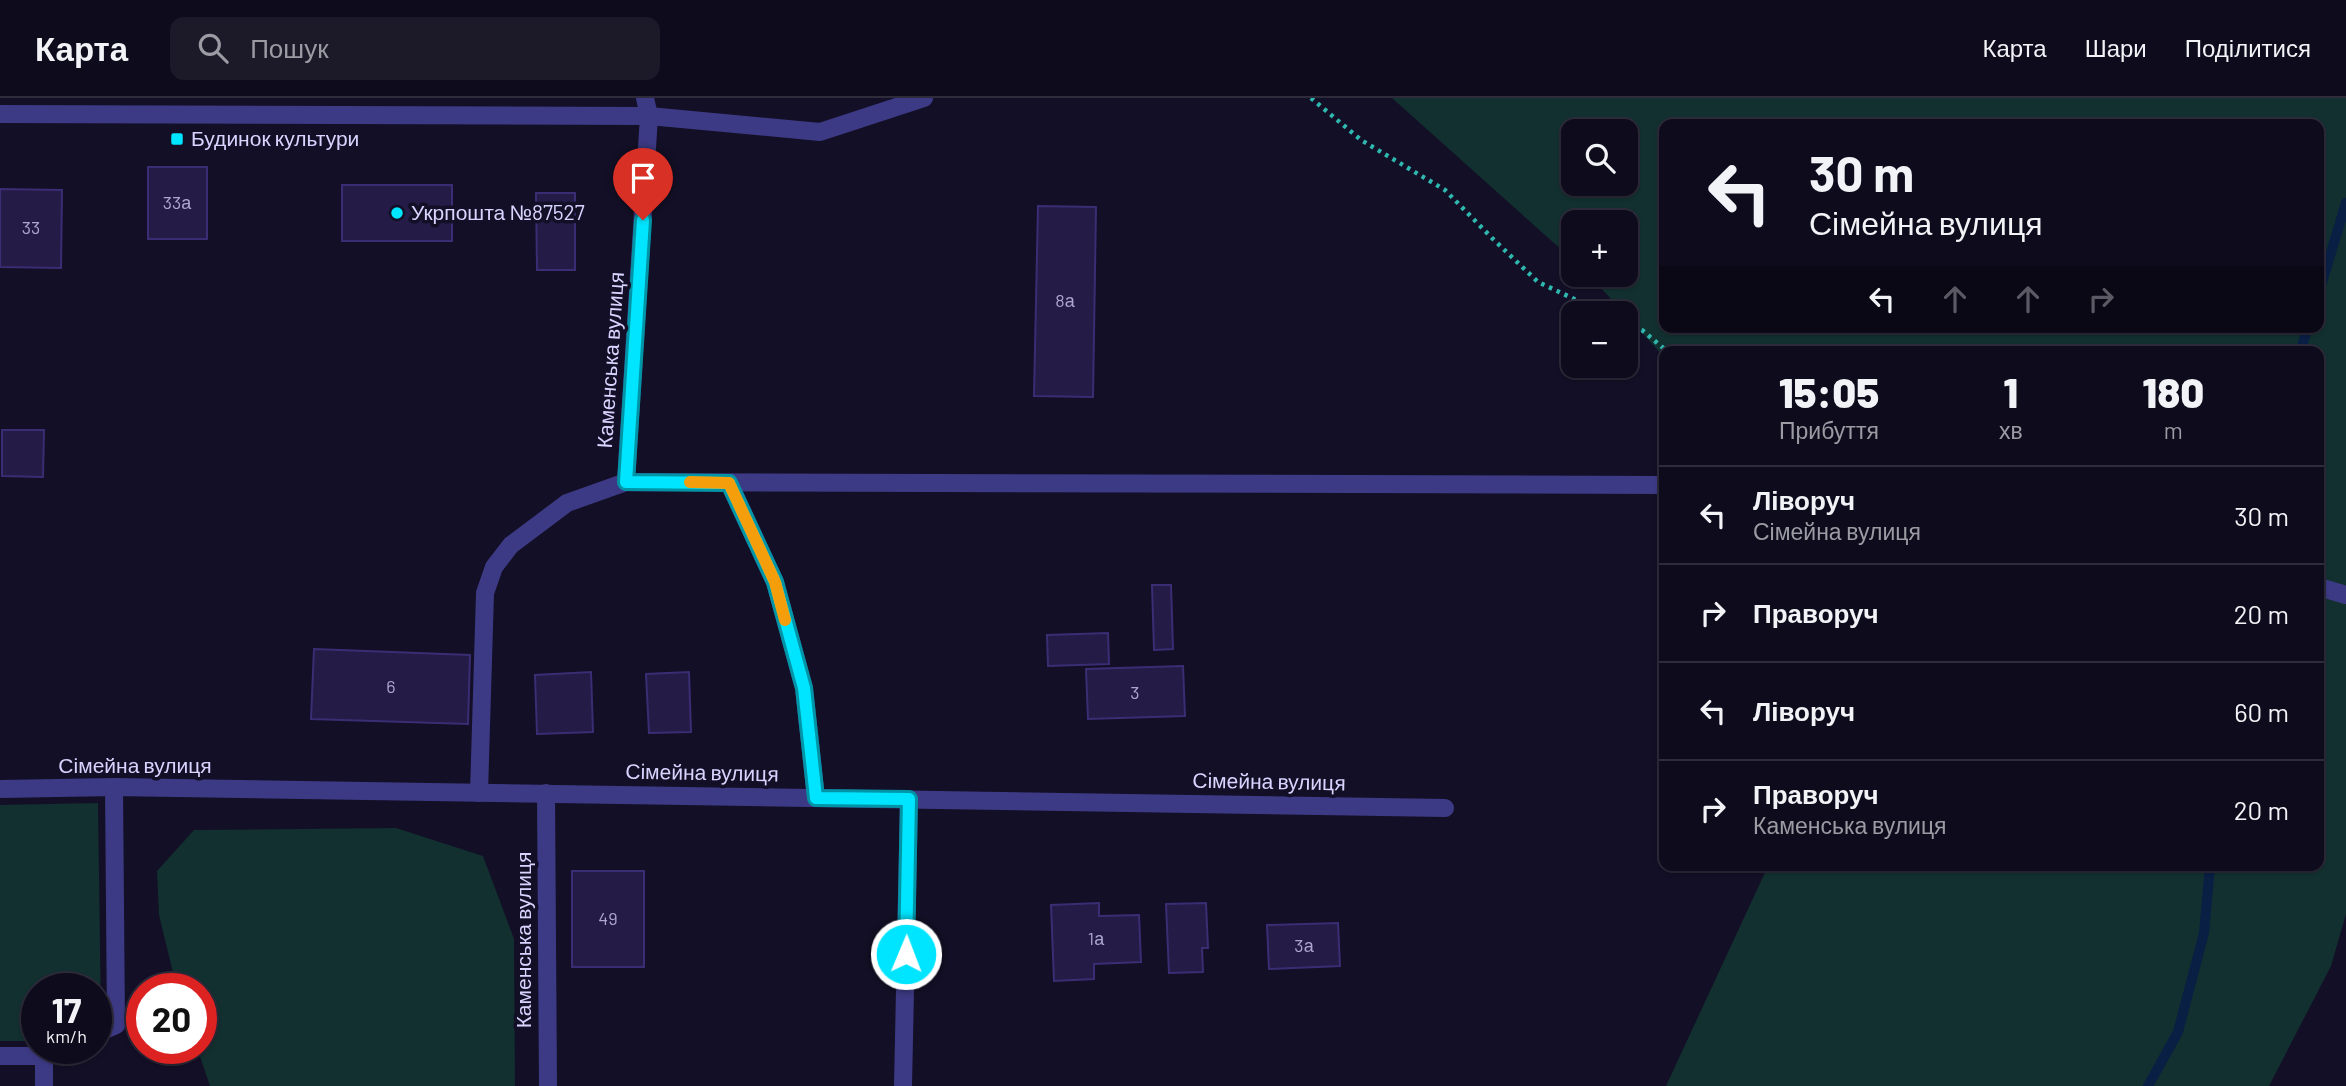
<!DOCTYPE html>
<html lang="uk">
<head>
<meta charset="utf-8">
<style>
	:root { --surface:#0e0b1c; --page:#1c1929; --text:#f1f3f6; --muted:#9b9ba3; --line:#2e2b3b }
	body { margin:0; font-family:Barlow,sans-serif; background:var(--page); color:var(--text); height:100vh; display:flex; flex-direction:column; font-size:26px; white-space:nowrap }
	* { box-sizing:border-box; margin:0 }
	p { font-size:23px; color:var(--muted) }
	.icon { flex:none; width:38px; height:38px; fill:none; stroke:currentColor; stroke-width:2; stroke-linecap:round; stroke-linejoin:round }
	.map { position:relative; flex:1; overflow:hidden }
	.drawer { position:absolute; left:1659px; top:248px; width:665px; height:525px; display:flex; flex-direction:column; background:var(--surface); border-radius:14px; box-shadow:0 2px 5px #0004,0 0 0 2px var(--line) }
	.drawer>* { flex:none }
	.guide { position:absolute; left:1659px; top:21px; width:665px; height:214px; border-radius:14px; box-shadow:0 2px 5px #0004,0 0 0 2px var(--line); background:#0e0b1c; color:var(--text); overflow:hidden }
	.tools { position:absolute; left:1561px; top:21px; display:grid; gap:14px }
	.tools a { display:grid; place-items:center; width:77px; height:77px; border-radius:14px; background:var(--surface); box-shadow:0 2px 5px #0004,0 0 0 2px var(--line); font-size:35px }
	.speed { position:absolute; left:21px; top:875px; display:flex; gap:14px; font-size:35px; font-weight:700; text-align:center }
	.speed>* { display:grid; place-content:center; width:91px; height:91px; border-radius:50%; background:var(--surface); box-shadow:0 2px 5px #0004,0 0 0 2px var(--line); line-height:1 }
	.speed small { font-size:18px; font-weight:400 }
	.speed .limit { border:10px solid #d22; background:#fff; color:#111 }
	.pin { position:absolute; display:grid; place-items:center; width:60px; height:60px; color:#fff; margin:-72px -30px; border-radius:50% 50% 50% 0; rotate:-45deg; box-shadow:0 0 7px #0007 }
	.pin .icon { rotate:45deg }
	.me { position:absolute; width:77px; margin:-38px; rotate:1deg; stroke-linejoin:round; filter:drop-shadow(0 0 5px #0008) }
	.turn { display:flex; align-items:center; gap:24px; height:147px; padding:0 35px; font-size:32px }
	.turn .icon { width:91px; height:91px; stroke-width:2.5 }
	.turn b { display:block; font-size:49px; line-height:60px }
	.lanes { display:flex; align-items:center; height:66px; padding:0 35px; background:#0003; justify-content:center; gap:35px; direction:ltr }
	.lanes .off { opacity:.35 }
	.eta { display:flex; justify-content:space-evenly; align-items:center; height:119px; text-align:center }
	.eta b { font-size:42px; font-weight:800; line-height:49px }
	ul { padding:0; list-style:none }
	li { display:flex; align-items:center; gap:21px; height:98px; padding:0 35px; border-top:2px solid var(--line) }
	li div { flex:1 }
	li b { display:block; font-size:26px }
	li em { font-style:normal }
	header { display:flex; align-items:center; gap:42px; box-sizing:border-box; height:98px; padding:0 35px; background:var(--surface); border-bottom:2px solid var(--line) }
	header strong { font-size:33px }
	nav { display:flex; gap:38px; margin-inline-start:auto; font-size:24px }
	.search { width:490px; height:63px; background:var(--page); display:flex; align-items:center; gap:18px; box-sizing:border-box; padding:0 24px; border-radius:14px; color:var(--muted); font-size:26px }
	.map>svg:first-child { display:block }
	.green { fill:#12302f; fill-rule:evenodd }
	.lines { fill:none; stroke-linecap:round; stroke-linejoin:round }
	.stream { stroke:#0a1f44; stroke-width:10 }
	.building { fill:#241b47; stroke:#3b2d73; stroke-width:2 }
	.path { stroke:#2fb8b0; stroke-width:4.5; stroke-dasharray:3.5 5; stroke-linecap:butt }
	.minor { stroke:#3d3a85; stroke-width:18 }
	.route-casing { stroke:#0095a6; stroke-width:18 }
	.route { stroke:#00e5ff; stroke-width:12 }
	.slow { stroke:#f59e0b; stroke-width:12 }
	.poi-dot { fill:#00e5ff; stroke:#130f26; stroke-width:2.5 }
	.labels { text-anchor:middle; stroke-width:7; stroke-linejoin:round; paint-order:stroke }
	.number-label { font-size:18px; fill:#aca6d1 }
	.poi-label { font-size:21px; fill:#d9d4ff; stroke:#130f26; text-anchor:start }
	.street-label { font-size:21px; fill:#d9d4ff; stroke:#130f26 }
</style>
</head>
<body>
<header>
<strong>Карта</strong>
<div class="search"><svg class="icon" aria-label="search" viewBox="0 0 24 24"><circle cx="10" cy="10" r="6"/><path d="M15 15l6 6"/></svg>Пошук</div>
<nav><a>Карта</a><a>Шари</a><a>Поділитися</a></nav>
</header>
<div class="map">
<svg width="2346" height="988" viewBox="0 0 2346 988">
	<rect width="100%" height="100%" fill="#130f26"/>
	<!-- green -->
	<g class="green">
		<path d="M1392,0H2346V816L2331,868L2269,988H1666L1768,768H2319V254H1664V259L1589,177H1626V124H1573V162ZM1664,26H2319V229H1664ZM1573,33H1626V86H1573Z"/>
		<path d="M98,705L101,918L96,919V891H37V943H0V707Z"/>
		<path d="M396,730L483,758L514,841L515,988H210L197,950H201V891H177L159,817L157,773L194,732Z"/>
	</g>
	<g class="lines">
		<!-- stream -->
		<g class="stream">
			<path d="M2319,194L2346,105"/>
			<path d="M2300,254L2308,229"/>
			<path d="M2148,988L2178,934L2204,835L2210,768"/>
		</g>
	</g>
	<!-- building -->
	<g class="building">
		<rect x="148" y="69" width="59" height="72"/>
		<rect x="342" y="87" width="110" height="56"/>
		<path d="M0,91L62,92L61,170L0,169Z"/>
		<path d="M536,95H575V172H537Z"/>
		<path d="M1038,108L1096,109L1093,299L1034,298Z"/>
		<path d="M2,332H44L43,379L2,378Z"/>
		<path d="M1152,487H1171L1173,551L1154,552Z"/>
		<path d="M1108,535L1109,566L1048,568L1047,537Z"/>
		<path d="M314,551L470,557L468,626L311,621Z"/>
		<path d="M1183,568L1185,618L1088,621L1086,571Z"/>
		<path d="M591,574L593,634L537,636L535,577Z"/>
		<path d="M689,574L691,634L649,635L646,576Z"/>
		<rect x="572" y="773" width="72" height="96"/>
		<path d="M1099,805V818L1139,817L1141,864L1094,866V881L1054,883L1051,807Z"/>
		<path d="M1206,805L1208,850H1202L1203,874L1169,875L1166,806Z"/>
		<path d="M1338,825L1340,868L1269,871L1267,827Z"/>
	</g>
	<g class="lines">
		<!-- path -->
		<g class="path">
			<path d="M1311,0L1361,42L1445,92L1493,141L1538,184L1604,215"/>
			<path d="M1626,225L1642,232L1668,254"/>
		</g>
		<!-- minor -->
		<g class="minor">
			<path d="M0,16L649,18L820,34L924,0"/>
			<path d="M626,384L649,18L645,0"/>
			<path d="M729,385L775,484L804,590L816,700"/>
			<path d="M2319,489L2346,497"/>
			<path d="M0,691L114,689L1445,710"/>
			<path d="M479,695L485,495L494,469L511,447L567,405L626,384L1664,387"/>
			<path d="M546,695L548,988"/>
			<path d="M96,936L116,927L114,689"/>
			<path d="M0,958H44L62,950"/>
			<path d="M44,958V988"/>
			<path d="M903,988L909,701"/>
		</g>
	</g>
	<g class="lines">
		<!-- route casing -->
		<g class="route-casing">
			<path id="route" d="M643,122L626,384L729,385L775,484L804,590L816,700L909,701L906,856"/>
		</g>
		<!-- route -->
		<use href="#route" class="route"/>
		<!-- slow -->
		<path class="slow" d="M690,384L729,385L775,484L785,522"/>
	</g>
	<!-- markers -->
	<g class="poi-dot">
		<rect x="170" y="34" width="14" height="14" rx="3.5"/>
		<circle cx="397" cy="115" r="7"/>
	</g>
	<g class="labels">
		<!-- number labels -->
		<g class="number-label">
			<text x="177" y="111">33а</text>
			<text x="31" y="136">33</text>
			<text x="1065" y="209">8а</text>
			<text x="391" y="595">6</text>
			<text x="1135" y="601">3</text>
			<text x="608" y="827">49</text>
			<text x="1096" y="847">1а</text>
			<text x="1304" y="854">3а</text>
		</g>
		<!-- poi labels -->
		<g class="poi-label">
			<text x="191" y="48">Будинок культури</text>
			<text x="411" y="122">Укрпошта №87527</text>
		</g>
		<!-- street labels -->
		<g class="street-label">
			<text transform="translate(611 262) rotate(-86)" y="7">Каменська вулиця</text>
			<text x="135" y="675">Сімейна вулиця</text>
			<text transform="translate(702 675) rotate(1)" y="7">Сімейна вулиця</text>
			<text transform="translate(1269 684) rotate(1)" y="7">Сімейна вулиця</text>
			<text transform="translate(524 842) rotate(-90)" y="7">Каменська вулиця</text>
		</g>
	</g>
</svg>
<div class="tools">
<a><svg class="icon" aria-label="search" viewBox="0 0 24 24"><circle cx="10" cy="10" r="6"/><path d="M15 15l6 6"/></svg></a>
<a>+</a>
<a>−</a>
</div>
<div class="speed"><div>17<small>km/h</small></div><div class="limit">20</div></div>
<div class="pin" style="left:643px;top:122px;background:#d93025"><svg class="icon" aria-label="arrive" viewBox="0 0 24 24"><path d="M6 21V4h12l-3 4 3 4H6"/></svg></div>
<svg class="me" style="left:906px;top:856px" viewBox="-20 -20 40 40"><circle r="17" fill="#00e5ff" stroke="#fff" stroke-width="3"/><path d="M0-11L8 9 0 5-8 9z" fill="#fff"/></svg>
<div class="guide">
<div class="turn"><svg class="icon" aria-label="left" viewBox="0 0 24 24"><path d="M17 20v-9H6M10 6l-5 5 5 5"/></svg><div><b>30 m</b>Сімейна вулиця</div></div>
<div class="lanes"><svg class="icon" aria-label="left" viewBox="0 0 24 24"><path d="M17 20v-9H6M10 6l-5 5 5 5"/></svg><svg class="icon off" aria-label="ahead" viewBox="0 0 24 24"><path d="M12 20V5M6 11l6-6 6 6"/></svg><svg class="icon off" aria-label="ahead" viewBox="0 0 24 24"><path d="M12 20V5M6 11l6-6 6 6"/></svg><svg class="icon off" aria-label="right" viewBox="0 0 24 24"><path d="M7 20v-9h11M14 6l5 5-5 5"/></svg></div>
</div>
<section class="drawer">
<div class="eta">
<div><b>15:05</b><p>Прибуття</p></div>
<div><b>1</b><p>хв</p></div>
<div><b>180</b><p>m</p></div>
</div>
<ul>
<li><svg class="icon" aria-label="left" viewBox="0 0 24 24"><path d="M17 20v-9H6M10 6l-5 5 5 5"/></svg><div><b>Ліворуч</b><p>Сімейна вулиця</p></div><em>30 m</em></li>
<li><svg class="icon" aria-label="right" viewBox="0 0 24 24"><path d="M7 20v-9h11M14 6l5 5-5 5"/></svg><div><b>Праворуч</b></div><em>20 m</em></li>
<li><svg class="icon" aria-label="left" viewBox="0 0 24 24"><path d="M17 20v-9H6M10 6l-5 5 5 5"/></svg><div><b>Ліворуч</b></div><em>60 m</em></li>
<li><svg class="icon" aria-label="right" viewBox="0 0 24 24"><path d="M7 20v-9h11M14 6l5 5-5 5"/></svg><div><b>Праворуч</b><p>Каменська вулиця</p></div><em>20 m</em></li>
</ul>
</section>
</div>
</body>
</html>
